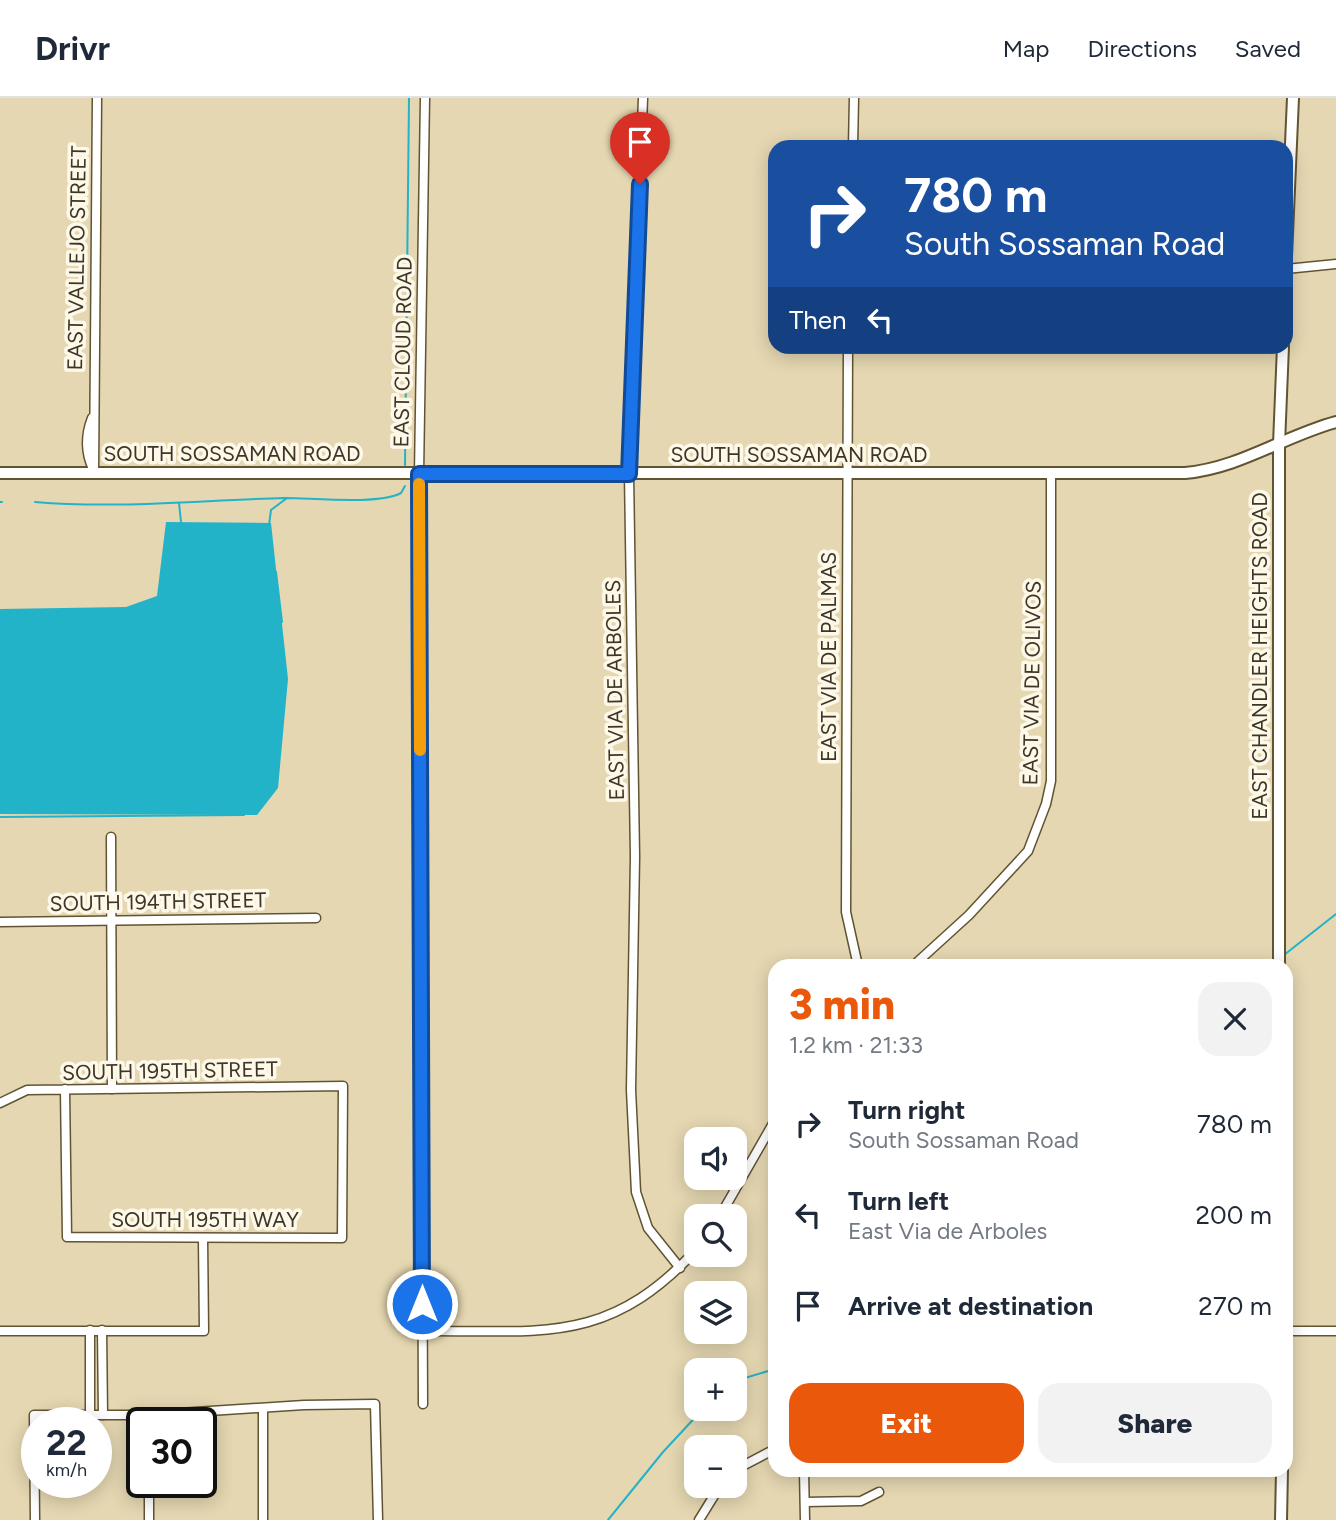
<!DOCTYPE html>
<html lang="en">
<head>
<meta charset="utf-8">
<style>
	:root { --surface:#fff; --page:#f2f2f3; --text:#1f2937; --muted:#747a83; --line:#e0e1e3; --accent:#ea580c }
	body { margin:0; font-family:Figtree,sans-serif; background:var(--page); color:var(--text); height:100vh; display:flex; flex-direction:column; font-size:26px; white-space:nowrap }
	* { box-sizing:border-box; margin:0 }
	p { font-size:23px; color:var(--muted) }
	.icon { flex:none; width:38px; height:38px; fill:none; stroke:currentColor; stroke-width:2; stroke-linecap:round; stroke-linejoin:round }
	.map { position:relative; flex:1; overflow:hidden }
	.panel { position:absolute; left:768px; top:861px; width:525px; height:518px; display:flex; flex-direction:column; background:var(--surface); border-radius:21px; box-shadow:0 4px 18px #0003 }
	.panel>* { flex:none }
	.hud { position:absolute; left:768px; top:42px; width:525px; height:214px; border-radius:21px; box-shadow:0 4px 18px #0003; background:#1a4fa0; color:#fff; overflow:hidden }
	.buttons { position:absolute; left:684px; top:1029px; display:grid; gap:14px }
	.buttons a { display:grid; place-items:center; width:63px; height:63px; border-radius:14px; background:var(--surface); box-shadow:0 4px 18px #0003; font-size:35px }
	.speed { position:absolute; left:21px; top:1309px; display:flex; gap:14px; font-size:35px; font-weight:700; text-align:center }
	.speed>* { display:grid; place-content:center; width:91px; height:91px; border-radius:50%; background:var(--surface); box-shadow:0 4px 18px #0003; line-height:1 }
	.speed small { font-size:18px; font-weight:400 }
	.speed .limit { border:4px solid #111; border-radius:10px; background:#fff; color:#111 }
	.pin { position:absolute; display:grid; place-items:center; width:60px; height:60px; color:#fff; margin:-72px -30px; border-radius:50% 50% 50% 0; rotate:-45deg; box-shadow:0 0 7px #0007 }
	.pin .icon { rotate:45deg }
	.me { position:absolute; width:77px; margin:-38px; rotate:0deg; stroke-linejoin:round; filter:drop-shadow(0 0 5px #0008) }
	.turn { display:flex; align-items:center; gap:24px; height:147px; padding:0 21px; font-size:32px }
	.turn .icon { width:91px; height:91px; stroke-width:2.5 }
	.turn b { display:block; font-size:49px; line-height:60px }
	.then { display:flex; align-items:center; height:66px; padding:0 21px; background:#0003; gap:14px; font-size:26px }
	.round { display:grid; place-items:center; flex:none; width:74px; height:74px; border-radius:21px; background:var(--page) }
	.headline { display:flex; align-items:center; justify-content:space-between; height:119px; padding:0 21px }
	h1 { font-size:42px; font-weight:800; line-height:52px; color:var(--accent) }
	.button { display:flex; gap:14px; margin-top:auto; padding:14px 21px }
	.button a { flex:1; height:80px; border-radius:21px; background:var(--accent); color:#fff; font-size:28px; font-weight:800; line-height:80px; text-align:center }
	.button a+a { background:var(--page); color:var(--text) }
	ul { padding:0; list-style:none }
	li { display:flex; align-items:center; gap:21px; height:91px; padding:0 21px }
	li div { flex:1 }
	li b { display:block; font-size:26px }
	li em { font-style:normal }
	header { display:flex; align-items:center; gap:42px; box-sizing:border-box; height:98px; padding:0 35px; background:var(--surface); border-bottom:2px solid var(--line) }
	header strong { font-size:33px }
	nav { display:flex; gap:38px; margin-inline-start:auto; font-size:24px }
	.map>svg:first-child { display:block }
	.water { fill:#22b3c8 }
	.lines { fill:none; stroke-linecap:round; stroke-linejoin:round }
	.stream { stroke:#22b3c8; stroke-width:2 }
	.minor-casing { stroke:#615433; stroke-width:11 }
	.secondary-casing { stroke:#615433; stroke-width:14 }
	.minor { stroke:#fff; stroke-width:8 }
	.secondary { stroke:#fff; stroke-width:10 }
	.route-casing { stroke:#114b97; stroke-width:18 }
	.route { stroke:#1a73e8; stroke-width:12 }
	.slow { stroke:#f59e0b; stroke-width:12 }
	.labels { text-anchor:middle; stroke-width:7; stroke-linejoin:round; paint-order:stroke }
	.street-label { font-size:21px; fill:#3c3627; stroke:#fef8e9 }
</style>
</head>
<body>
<header>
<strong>Drivr</strong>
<nav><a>Map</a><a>Directions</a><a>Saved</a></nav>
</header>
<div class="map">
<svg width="1336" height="1422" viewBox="0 0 1336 1422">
	<rect width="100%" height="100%" fill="#e5d7b1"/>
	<!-- water -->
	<path class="water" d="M166,424L271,425L288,581L278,690L257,717L0,716V511L126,509L157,498Z"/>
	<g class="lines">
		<!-- stream -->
		<g class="stream">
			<path d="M405,367L409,0"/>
			<path d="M0,404H2"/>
			<path d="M35,404C118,411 201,402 285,400C313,400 379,407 401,395L405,388"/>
			<path d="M179,405L181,424"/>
			<path d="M269,427L271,412L287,400"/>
			<path d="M276,474L282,524"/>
			<path d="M0,719L244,717"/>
			<path d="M1284,857L1336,816"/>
			<path d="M735,1283L775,1271"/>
			<path d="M608,1422L663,1354L703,1311"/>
		</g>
		<!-- minor casing -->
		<g class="minor-casing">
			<g id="minor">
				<path d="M643,0L629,376L635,759L631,992L636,1094L648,1130L680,1170"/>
				<path d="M853,49L854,0"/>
				<path d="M1286,171L1336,166"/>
				<path d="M848,248L846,814L858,868"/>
				<path d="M92,320C85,338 85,354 93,371"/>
				<path d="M94,375L97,0"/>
				<path d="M111,739L112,991"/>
				<path d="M0,824L316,820"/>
				<path d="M913,868L969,817L1028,753L1046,706L1051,683V377"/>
				<path d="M0,1005L27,992L343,988L342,1140L67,1139L65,991"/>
				<path d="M720,1118L775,1022"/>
				<path d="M90,1232V1317"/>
				<path d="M102,1232L103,1317"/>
				<path d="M0,1233H204L203,1140"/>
				<path d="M422,1233C542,1232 607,1248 696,1152"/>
				<path d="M1286,1233H1336"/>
				<path d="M423,1306L419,376L425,0"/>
				<path d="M263,1311V1422"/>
				<path d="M735,1372L775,1351"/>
				<path d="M804,1372L805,1422"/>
				<path d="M149,1384V1422"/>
				<path d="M805,1404L861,1403L879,1394"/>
				<path d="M35,1422L34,1317H148L304,1307L375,1306L378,1422"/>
				<path d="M699,1422L720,1388"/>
			</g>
		</g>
		<!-- secondary casing -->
		<g class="secondary-casing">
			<g id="secondary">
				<path d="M1286,159L1293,0"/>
				<path d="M0,375H1185C1240,370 1284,338 1336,324"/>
				<path d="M1279,868V346L1283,248"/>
				<path d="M1281,1422L1282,1372"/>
			</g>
		</g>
		<!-- minor -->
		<use href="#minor" class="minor"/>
		<!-- secondary -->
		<use href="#secondary" class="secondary"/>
	</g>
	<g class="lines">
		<!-- route casing -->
		<g class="route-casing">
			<path id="route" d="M422,1206L419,376H629L640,86"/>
		</g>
		<!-- route -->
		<use href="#route" class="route"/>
		<!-- slow -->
		<path class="slow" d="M419,386L420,652"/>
	</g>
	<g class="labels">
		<!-- street labels -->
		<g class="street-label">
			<text transform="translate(77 160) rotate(-89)" y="7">EAST VALLEJO STREET</text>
			<text transform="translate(403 254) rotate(-89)" y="7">EAST CLOUD ROAD</text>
			<text x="232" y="363">SOUTH SOSSAMAN ROAD</text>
			<text x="799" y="364">SOUTH SOSSAMAN ROAD</text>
			<text transform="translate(1260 558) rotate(-90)" y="7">EAST CHANDLER HEIGHTS ROAD</text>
			<text transform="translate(829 559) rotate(-90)" y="7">EAST VIA DE PALMAS</text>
			<text transform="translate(1032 585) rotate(-89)" y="7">EAST VIA DE OLIVOS</text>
			<text transform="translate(615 592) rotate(-91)" y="7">EAST VIA DE ARBOLES</text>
			<text transform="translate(158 804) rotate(-1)" y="7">SOUTH 194TH STREET</text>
			<text transform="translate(170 973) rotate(-1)" y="7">SOUTH 195TH STREET</text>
			<text x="205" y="1129">SOUTH 195TH WAY</text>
		</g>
	</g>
</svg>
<div class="buttons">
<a><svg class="icon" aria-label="sound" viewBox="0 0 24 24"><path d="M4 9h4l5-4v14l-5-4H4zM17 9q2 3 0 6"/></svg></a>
<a><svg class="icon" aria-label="search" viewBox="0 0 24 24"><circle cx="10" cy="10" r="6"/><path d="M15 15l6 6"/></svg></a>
<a><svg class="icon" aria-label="layers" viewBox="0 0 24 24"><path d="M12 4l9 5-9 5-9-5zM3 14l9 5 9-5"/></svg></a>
<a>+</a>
<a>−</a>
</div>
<div class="speed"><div>22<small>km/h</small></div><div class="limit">30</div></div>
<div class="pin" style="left:640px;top:86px;background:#d93025"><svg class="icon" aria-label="arrive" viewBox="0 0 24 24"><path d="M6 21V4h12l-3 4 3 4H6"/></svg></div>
<svg class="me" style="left:422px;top:1206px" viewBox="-20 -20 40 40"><circle r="17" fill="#1a73e8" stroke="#fff" stroke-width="3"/><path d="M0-11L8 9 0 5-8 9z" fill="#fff"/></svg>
<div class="hud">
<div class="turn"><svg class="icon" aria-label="right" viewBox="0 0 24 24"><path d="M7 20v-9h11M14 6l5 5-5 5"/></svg><div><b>780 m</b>South Sossaman Road</div></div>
<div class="then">Then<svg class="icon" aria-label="left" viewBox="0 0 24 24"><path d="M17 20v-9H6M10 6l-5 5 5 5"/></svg></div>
</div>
<section class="panel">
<div class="headline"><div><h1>3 min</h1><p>1.2 km · 21:33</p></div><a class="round"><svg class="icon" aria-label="close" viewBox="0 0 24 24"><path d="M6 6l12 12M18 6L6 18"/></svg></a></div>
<ul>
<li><svg class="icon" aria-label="right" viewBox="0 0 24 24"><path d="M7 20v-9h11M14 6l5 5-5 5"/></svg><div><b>Turn right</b><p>South Sossaman Road</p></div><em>780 m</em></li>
<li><svg class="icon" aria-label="left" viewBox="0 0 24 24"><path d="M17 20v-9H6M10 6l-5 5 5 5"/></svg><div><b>Turn left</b><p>East Via de Arboles</p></div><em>200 m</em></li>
<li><svg class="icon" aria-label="arrive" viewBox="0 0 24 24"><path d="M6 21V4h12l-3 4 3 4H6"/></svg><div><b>Arrive at destination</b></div><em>270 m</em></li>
</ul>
<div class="button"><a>Exit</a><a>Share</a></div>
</section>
</div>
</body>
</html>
